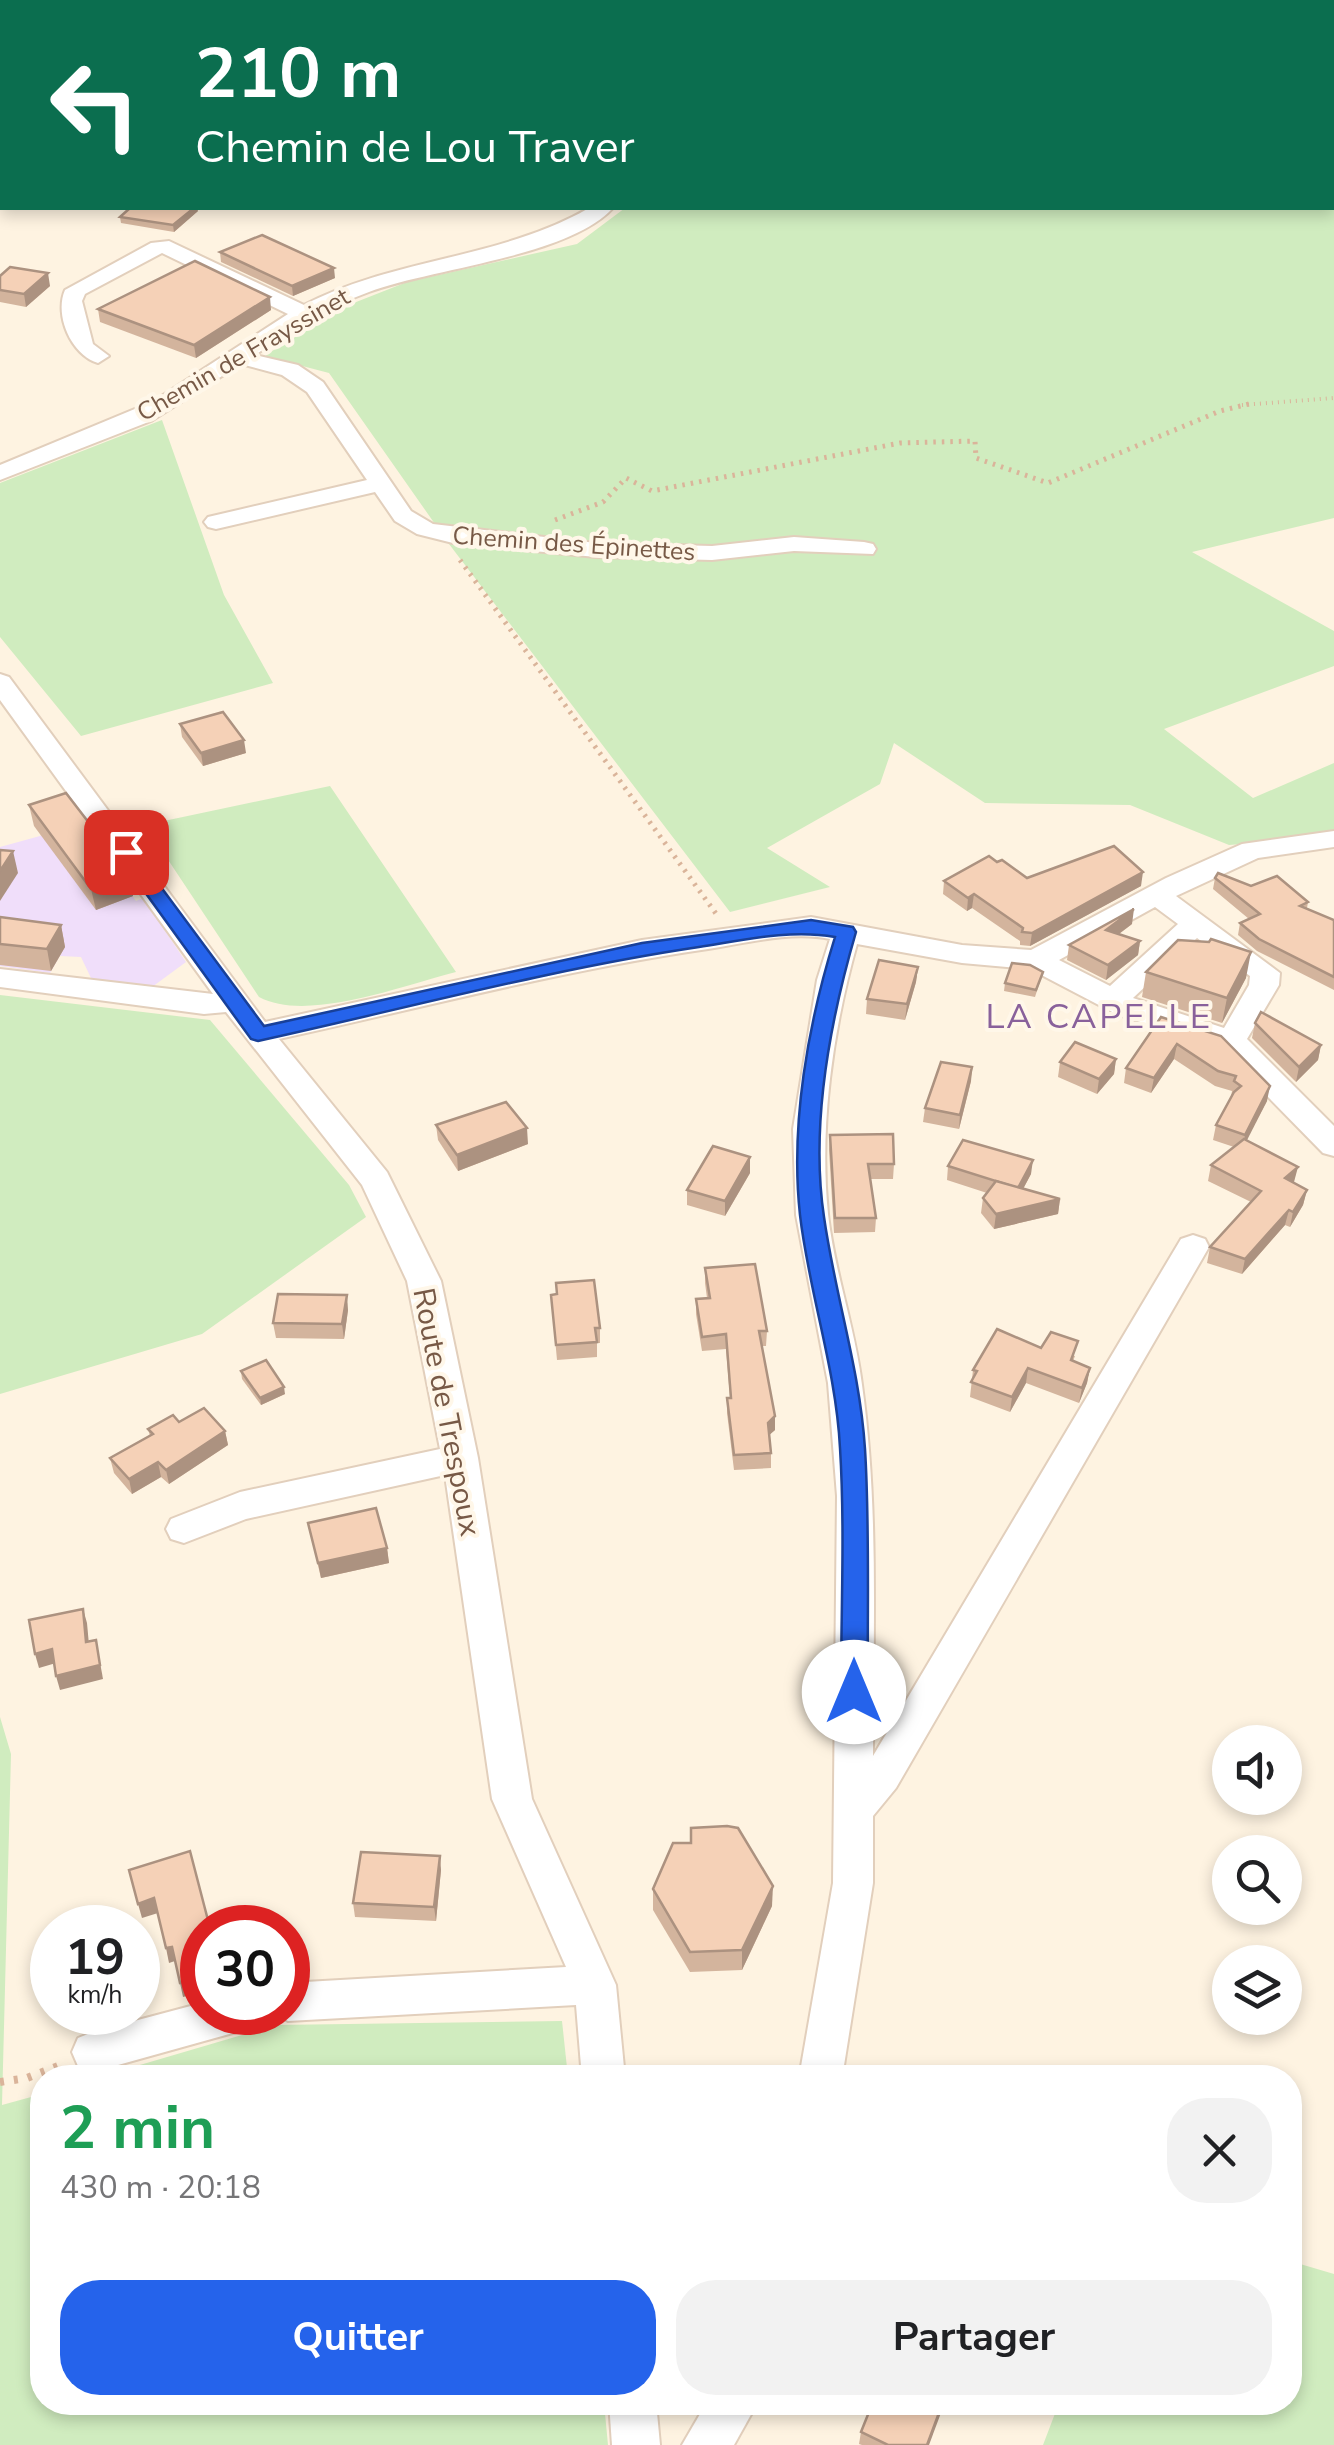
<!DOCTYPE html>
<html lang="fr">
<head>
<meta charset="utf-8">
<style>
	:root { --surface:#fff; --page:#f2f2f2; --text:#202124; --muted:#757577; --accent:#2563eb }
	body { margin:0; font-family:"Nunito Sans",sans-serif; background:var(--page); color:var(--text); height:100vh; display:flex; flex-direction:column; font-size:38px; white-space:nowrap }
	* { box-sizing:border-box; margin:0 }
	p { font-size:32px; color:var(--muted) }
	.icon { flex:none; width:55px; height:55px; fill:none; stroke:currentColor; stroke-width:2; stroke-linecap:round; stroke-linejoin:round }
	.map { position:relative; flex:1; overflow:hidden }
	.sheet { position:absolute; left:30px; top:2065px; width:1272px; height:350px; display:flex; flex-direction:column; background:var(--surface); border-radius:40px; box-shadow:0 5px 15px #0003 }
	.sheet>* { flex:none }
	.top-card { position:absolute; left:0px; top:0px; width:1335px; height:210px; box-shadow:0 5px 15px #0003; background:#0b6e4f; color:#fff; overflow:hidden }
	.buttons { position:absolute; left:1212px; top:1725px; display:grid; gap:20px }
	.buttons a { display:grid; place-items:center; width:90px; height:90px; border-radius:50%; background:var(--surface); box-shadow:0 5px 15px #0003; font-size:50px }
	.speed { position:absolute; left:30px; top:1905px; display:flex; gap:20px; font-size:50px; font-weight:700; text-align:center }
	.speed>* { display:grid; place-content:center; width:130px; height:130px; border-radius:50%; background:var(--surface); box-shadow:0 5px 15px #0003; line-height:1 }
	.speed small { font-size:25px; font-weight:400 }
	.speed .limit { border:15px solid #d22; background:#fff; color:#111 }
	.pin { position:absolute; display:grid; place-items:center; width:85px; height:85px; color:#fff; margin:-42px; border-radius:20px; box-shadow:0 5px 15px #0006 }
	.me { position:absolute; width:110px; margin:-55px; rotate:0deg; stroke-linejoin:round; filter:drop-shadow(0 0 8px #0008) }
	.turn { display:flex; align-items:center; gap:35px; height:210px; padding:0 30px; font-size:45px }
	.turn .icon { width:130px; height:130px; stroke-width:2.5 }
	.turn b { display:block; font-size:70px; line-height:85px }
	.round { display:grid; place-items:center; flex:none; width:105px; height:105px; border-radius:40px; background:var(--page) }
	.head { display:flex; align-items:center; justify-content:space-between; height:170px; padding:0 30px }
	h1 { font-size:60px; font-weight:700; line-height:75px; color:#1e9e55 }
	.action { display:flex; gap:20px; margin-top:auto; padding:20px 30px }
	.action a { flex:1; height:115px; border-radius:40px; background:var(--accent); color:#fff; font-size:40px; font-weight:700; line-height:115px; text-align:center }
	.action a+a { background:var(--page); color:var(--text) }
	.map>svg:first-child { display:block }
	.education { fill:#f0defa }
	.green { fill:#d0ecbf }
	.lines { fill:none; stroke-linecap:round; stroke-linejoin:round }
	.minor-casing { stroke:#e2cfbc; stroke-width:4 }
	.path-far2 { stroke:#dab49a; stroke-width:4; stroke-dasharray:1 5; stroke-linecap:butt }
	.path-far1 { stroke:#dab49a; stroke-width:5; stroke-dasharray:2.5 6; stroke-linecap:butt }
	.path { stroke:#dab49a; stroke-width:8; stroke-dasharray:4 10; stroke-linecap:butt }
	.minor { fill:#fff; fill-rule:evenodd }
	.wall { fill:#d3b49d }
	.shaded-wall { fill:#ac9280 }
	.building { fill:#f5d1b7; stroke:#ac9280; stroke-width:2.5 }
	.route { fill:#2563eb; stroke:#184099; stroke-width:2.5 }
	.labels { text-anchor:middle; stroke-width:8; stroke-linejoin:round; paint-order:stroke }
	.far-street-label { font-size:25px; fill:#775946; stroke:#fff7e9 }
	.street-label { font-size:30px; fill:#775946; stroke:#fff7e9 }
	.quarter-label { font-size:35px; letter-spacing:2.5px; fill:#89619b; stroke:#fff7e9 }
</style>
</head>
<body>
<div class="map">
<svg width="1334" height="2445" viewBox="0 0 1334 2445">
	<rect width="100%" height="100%" fill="#fef3e1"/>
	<!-- education -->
	<path class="education" d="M70,814L136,901L143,898L186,962L152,987L91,978L81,957L60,956L50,973L0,966V847L40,836Z"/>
	<!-- green -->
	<g class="green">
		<path d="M1334,57V518L1192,552L1334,631V666L1164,729L1253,798L1334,763V837L1229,845L1130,805L985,803L894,743L880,784L767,848L830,887L730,912L449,544L329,373L264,356L346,306L407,282L577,244L625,208H1332Z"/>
		<path d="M162,420L224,595L273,683L81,736L0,637V483Z"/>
		<path d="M330,786L456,972C404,985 307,1023 259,997L145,825Z"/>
		<path d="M0,995L210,1020L349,1185L366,1217L202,1334L0,1394Z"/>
		<path d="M0,1717L11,1754L2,2105L42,2094V2402L604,2403L608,2445H0Z"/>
		<path d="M562,2021L568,2077H99L276,2025Z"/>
		<path d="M1290,2261L1334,2274V2445H1043L1059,2403L1290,2402Z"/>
	</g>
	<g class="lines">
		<!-- minor casing -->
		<g class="minor-casing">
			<g id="minor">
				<path d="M1055,0H1136L1134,2Z"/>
				<path d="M589,208H613C568,257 433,268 369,292C327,307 292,330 255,355L298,365L323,382L411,511L433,524L596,543L712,546L794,537L864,542L873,544L876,549L873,554L794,551L712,560L596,557L453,543L417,534L395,521L375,492L216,529L208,527L204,522L208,517L367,480L307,392L282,375L241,364L151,421L0,480V465L154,401L288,314L162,253L85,294L82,301L93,344L109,356L98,363C71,355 54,315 65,290L151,243L169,241L304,305C394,258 501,259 589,208Z"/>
				<path d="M0,674L9,677L265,1022L642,940L811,917L962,945L1031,950L1166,878L1242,844L1334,831V847L1258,858L1176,896L1280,973L1279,985L1247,1039L1334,1126V1156L1323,1153L1220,1048L1116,1014L1030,969L962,963L857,944C833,1029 819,1125 828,1214C834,1271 855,1327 862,1385C879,1507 873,1632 873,1756L1181,1239L1193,1235L1205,1239L1209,1247L896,1788L873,1816V1883L842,2078H799L833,1883L837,1496L828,1383L796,1215L793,1129L817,980L830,939C790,931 747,943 708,949C563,970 421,1008 279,1039L387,1172L441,1281L478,1458L532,1799L616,1985L625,2078H582L576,2005L288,2021L272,2012H288V1983L566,1967L492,1799L445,1475L246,1519L184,1543L171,1539L166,1529L171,1519L240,1492L440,1449L407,1281L362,1185L226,1012L204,1014L0,987V969L213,994L0,700ZM1155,907L1178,924L1110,986L1059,960ZM1197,938L1250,976L1249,985L1224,1028L1133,998Z"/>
				<path d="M202,2003V2012H261L255,2026L240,2031L93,2072L78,2066L72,2052L78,2038L93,2032Z"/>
				<path d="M609,2402H656L660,2445H612Z"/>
				<path d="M707,2402H758L734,2445H682Z"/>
			</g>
		</g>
		<!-- path-far2 -->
		<path class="path-far2" d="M1242,405L1334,398"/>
		<!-- path-far1 -->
		<g class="path-far1">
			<path d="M555,520L603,502L626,478L652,491L900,443L975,441L976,458L1048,483L1220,411L1253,403"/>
			<path d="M460,560L717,915"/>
		</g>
		<!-- path -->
		<path class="path" d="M0,2082L27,2078L61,2065"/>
		<!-- minor -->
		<use href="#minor" class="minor"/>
	</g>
	<!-- wall -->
	<g class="wall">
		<path d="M198,211L174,232L121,223L120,217Z"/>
		<path d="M220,252L335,278L293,296L221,262Z"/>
		<path d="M0,276L50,286L26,307L0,302Z"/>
		<path d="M98,309L271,310L196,358L100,322Z"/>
		<path d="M180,724L246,753L203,766L182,737Z"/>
		<path d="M29,805L129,875L133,896L96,910L34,826Z"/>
		<path d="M997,862L1027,878L1141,886L1030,946L1020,945V941L972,908L967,911L943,894L944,881Z"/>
		<path d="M1215,878L1308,902L1307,908L1334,920V990L1257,951L1238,935L1240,923L1249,919L1213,889Z"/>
		<path d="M0,917L61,925L65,947L51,971L0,965Z"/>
		<path d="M1132,924L1119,934L1140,941L1138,955L1106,980L1067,960L1069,945Z"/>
		<path d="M918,967L916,982L905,1020L866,1014L867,999Z"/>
		<path d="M1043,972L1035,997L1004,991L1005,983Z"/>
		<path d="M1146,972L1246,978L1222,1023L1142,997Z"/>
		<path d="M1161,1017L1267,1101L1246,1140L1293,1183L1307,1190L1303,1205L1290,1227L1285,1225L1242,1274L1207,1263L1210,1247L1251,1202L1208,1181L1211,1165L1234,1147L1213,1140L1216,1125L1231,1097L1232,1091L1215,1086L1174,1059L1151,1093L1124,1083L1126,1068Z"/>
		<path d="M1255,1023L1321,1045L1318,1060L1296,1082L1252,1038Z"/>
		<path d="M1116,1059L1114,1074L1097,1094L1058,1077L1060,1062Z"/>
		<path d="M972,1067L971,1081L959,1129L923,1122L925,1108Z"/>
		<path d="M436,1125L528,1144L458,1171L438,1140Z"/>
		<path d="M830,1135L894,1164L893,1179H870L876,1218L875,1232L834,1233L829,1150Z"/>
		<path d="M948,1166L1031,1174L1023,1189L1060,1199L1058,1214L994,1229L981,1213L983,1198L987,1193L947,1180Z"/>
		<path d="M750,1173L725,1216L687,1205V1190Z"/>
		<path d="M705,1268L767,1331L766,1346H762L775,1430L769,1435L771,1453V1468L734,1470L727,1413V1398H730L726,1349L702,1351L696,1314V1299L707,1298L705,1283Z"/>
		<path d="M551,1295L600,1328V1343H597V1357L557,1360Z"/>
		<path d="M348,1310L344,1339L276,1338L273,1323Z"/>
		<path d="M1041,1348L1075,1356L1073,1361L1090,1368L1087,1383L1079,1403L1026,1383L1010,1412L970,1397L973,1370Z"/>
		<path d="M241,1371L285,1394L261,1405L242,1379Z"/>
		<path d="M179,1422L225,1431L228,1445L169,1484L161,1477L132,1494L114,1473L110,1458L150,1436L148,1429Z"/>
		<path d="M308,1523L387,1548L389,1563L321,1578Z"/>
		<path d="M441,1870L436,1921L355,1917L353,1903Z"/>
		<path d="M653,1889L772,1906L742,1970L690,1972L653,1910Z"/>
		<path d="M861,2432L929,2445H862L859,2444Z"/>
	</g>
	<!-- shaded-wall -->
	<g class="shaded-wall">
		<path d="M194,208H197L198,211L174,232L173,225Z"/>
		<path d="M334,268L335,278L293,296L292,286Z"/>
		<path d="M48,273L50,286L26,307L24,294Z"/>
		<path d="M270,297L271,310L196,358L194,345Z"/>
		<path d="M244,740L246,753L203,766L201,753Z"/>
		<path d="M13,851L18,873L0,901V871Z"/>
		<path d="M1143,872L1141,886L1030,946L1032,933Z"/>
		<path d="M129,875L133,896L96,910L91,889Z"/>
		<path d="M974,894L972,908L967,911L968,898Z"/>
		<path d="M1134,909L1132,924L1104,945L1106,930Z"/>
		<path d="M61,925L65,947L51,971L47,949Z"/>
		<path d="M1140,941L1138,955L1106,980L1108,965Z"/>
		<path d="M1251,952L1246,978L1222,1023L1227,998Z"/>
		<path d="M918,967L916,982L905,1020L907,1004Z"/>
		<path d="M1177,1044L1174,1059L1151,1093L1154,1078Z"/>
		<path d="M1321,1045L1318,1060L1296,1082L1299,1067Z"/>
		<path d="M1116,1059L1114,1074L1097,1094L1099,1079Z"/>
		<path d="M972,1067L971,1081L959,1129L960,1115Z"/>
		<path d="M1270,1086L1267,1101L1242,1150L1245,1135Z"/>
		<path d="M527,1128L528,1144L458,1171L457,1155Z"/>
		<path d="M750,1157V1173L725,1216V1201Z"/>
		<path d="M1033,1160L1031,1174L1016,1202L1018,1188Z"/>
		<path d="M1298,1167L1294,1182L1281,1194L1285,1178Z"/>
		<path d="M1307,1190L1303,1205L1290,1227L1293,1212Z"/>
		<path d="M1060,1199L1058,1214L994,1229L996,1214Z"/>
		<path d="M1289,1210L1285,1225L1242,1274L1245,1259Z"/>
		<path d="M347,1295L348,1310L344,1339L342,1324Z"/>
		<path d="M1028,1368L1026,1383L1010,1412L1012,1397Z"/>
		<path d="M1090,1368L1087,1383L1079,1403L1082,1388Z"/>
		<path d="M284,1387L285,1394L261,1405L260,1398Z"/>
		<path d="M775,1416V1430L767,1437L768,1423Z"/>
		<path d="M225,1431L228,1445L169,1484L166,1470Z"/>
		<path d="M158,1462L161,1477L132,1494L129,1479Z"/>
		<path d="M387,1548L389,1563L321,1578L318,1563Z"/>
		<path d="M83,1609L87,1623L90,1656L86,1642Z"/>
		<path d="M96,1640L103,1679L60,1690L56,1676Z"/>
		<path d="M52,1649L56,1663L39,1668L35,1654Z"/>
		<path d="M440,1856L441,1870L436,1921L434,1907Z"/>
		<path d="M773,1886L772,1906L742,1970V1950Z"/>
		<path d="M154,1898L158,1913L142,1918L138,1904Z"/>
		<path d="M172,1947L175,1961L169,1963L166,1948Z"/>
		<path d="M202,1977V1992L183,1997L180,1983Z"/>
		<path d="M943,2402H945L929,2445H927Z"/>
	</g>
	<!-- building -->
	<g class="building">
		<path d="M547,0H653L665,2H537Z"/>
		<path d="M732,0H740L750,2H730Z"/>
		<path d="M130,208H194L173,225L120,217Z"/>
		<path d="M262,235L334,268L292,286L220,252Z"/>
		<path d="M195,261L270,297L194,345L98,309Z"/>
		<path d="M10,267L48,273L24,294L0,290V276Z"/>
		<path d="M223,712L244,740L201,753L180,724Z"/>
		<path d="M66,793L129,875L91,889L29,805Z"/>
		<path d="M1114,846L1143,872L1032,933L1022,932L1023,928L974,894L968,898L944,881L989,856L997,862L1002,860L1027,878Z"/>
		<path d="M0,850L13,851L0,871Z"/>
		<path d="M1218,873L1251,886L1277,876L1308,902L1300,906L1334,920V977L1259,939L1240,923L1260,914L1215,878Z"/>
		<path d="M1134,909L1106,930L1140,941L1108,965L1069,945Z"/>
		<path d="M0,917L61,925L47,949L0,944Z"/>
		<path d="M1211,939L1251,952L1227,998L1146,972L1178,940L1209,942Z"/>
		<path d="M879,960L918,967L907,1004L867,999Z"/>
		<path d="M1012,963L1030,965L1043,972L1036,990L1005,983Z"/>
		<path d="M1261,1012L1321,1045L1299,1067L1255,1023Z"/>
		<path d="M1161,1017L1221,1036L1270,1086L1245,1135L1216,1125L1234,1092L1241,1086L1234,1081L1236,1076L1218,1071L1177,1044L1154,1078L1126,1068Z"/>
		<path d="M1075,1042L1116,1059L1099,1079L1060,1062Z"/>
		<path d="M941,1062L972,1067L960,1115L925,1108Z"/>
		<path d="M506,1102L527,1128L457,1155L436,1125Z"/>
		<path d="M893,1134L894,1164H868L876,1218H835L830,1135Z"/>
		<path d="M1244,1139L1298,1167L1285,1178L1307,1190L1293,1212L1289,1210L1245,1259L1210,1247L1261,1191L1211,1165Z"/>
		<path d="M963,1140L1033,1160L1018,1188L948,1166Z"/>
		<path d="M713,1146L750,1157L725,1201L687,1190Z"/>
		<path d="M996,1181L1060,1199L996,1214L983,1198Z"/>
		<path d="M755,1264L767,1331H759L775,1416L768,1423L771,1453L734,1455L727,1398H731L726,1334L702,1337L696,1299L710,1298L705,1268Z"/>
		<path d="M594,1280L600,1328H595L597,1342L556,1345L551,1295L557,1294L556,1283Z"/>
		<path d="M278,1294L347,1295L342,1324L273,1323Z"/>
		<path d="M997,1329L1041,1348L1051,1332L1078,1341L1071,1360L1090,1368L1082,1388L1028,1368L1012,1397L971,1382L977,1371L973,1370Z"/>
		<path d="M266,1360L284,1387L260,1398L241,1371Z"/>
		<path d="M204,1408L225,1431L166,1470L158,1462L129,1479L110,1458L153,1434L148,1429L173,1415L179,1422Z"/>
		<path d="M376,1508L387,1548L318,1563L308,1523Z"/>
		<path d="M83,1609L86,1642L96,1640L100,1665L56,1676L52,1649L35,1654L29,1620Z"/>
		<path d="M727,1826L738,1828L773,1886L742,1950L690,1952L653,1889L673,1843H691V1828Z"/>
		<path d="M190,1851L210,1928H202V1977L180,1983L172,1947L166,1948L154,1898L138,1904L129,1870Z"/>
		<path d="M361,1852L440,1856L434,1907L353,1903Z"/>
		<path d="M873,2402H943L927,2445H888L861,2432Z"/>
	</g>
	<!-- route -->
	<path class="route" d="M126,846L132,848L264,1026L642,943L811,920L853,927L856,932C830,1021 810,1124 824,1217C835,1295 860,1370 865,1449C870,1529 867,1611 868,1692L864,1700L854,1703L845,1700L841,1692C841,1611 845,1529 840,1448C836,1369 809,1293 800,1215C790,1124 808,1024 835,937C790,929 744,940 699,947C551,969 404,1009 258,1041L251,1039L116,852Z"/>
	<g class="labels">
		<!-- far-street labels -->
		<g class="far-street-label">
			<text transform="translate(243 354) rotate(-30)" y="9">Chemin de Frayssinet</text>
			<text transform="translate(574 543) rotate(4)" y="9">Chemin des Épinettes</text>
		</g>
		<!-- street labels -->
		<g class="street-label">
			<text transform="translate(447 1412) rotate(79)" y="10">Route de Trespoux</text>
		</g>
		<!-- quarter labels -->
		<g class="quarter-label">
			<text x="1099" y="1028">LA CAPELLE</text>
		</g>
	</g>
</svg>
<div class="buttons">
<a><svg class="icon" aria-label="sound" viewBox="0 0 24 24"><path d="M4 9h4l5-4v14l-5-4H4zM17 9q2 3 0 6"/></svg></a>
<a><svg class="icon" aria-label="search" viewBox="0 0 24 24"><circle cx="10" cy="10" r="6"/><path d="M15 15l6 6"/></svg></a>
<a><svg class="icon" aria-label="layers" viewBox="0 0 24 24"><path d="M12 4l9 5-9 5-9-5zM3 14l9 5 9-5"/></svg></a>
</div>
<div class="speed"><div>19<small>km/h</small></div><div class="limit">30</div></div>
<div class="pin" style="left:126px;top:852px;background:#d93025"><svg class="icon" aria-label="arrive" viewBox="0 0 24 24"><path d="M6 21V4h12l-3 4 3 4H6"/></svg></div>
<svg class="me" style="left:854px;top:1692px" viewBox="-20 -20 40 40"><circle r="19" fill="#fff"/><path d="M0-13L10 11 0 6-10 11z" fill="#2563eb"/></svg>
<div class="top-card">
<div class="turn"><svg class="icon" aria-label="left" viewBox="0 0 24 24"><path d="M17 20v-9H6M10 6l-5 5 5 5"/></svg><div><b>210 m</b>Chemin de Lou Traver</div></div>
</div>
<section class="sheet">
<div class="head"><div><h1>2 min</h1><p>430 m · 20:18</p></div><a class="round"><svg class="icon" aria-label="close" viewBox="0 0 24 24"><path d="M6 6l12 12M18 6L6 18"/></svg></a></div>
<div class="action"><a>Quitter</a><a>Partager</a></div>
</section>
</div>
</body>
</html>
